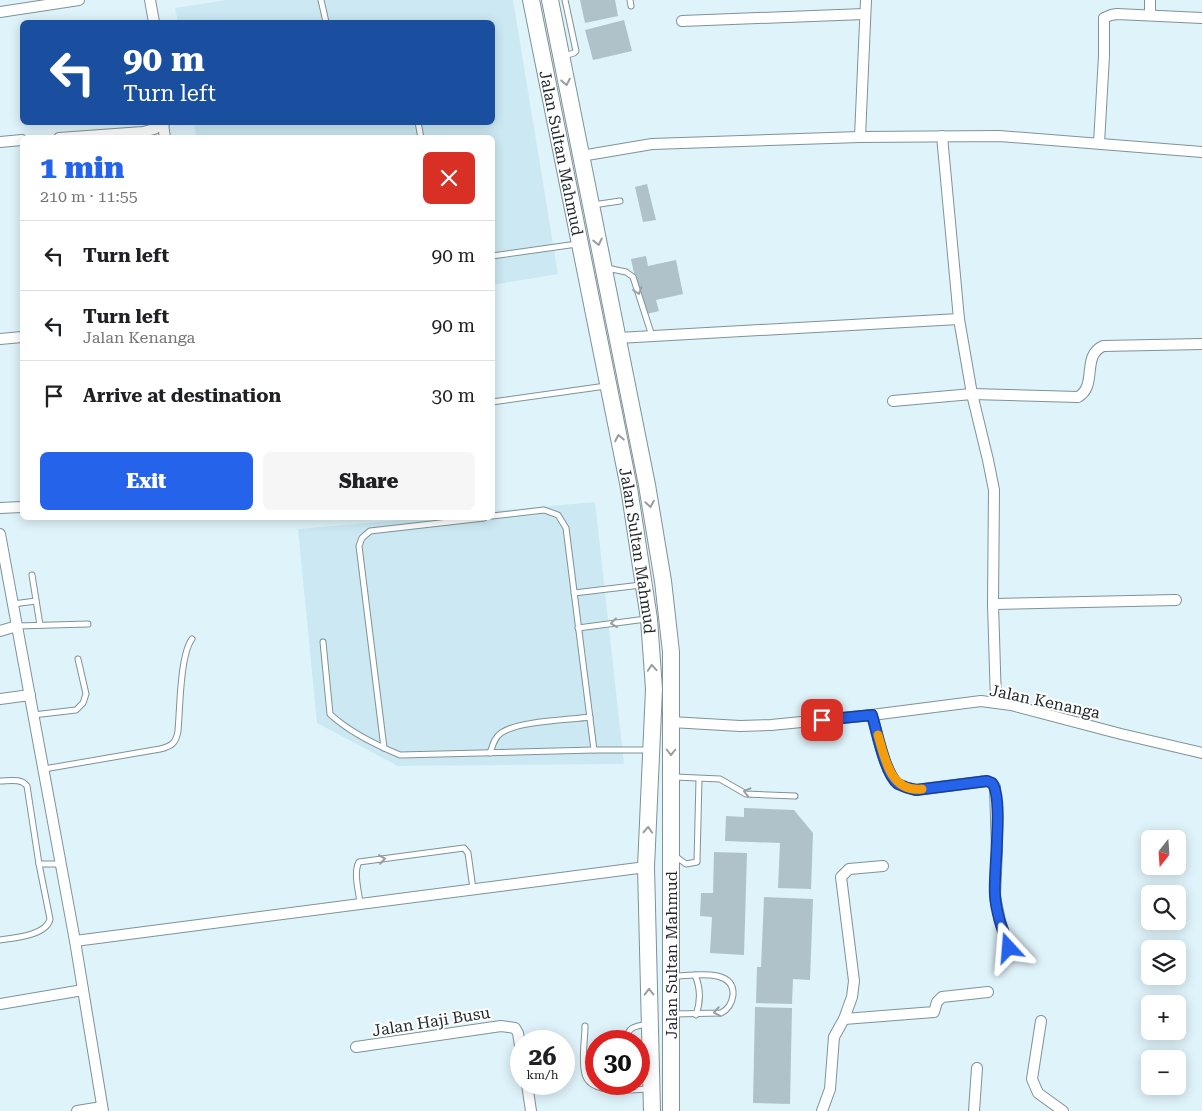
<!DOCTYPE html>
<html lang="en">
<head>
<meta charset="utf-8">
<style>
	:root { --surface:#fff; --page:#f6f6f6; --text:#202124; --muted:#757577; --line:#e0e0e0; --accent:#2563eb }
	body { margin:0; font-family:"Roboto Serif",serif; background:var(--page); color:var(--text); height:100vh; display:flex; flex-direction:column; font-size:19px; white-space:nowrap }
	* { box-sizing:border-box; margin:0 }
	p { font-size:16px; color:var(--muted) }
	.icon { flex:none; width:28px; height:28px; fill:none; stroke:currentColor; stroke-width:2; stroke-linecap:round; stroke-linejoin:round }
	.map { position:relative; flex:1; overflow:hidden }
	.details { position:absolute; left:20px; top:135px; width:475px; height:385px; display:flex; flex-direction:column; background:var(--surface); border-radius:8px; box-shadow:0 2px 12px #0003 }
	.details>* { flex:none }
	.guide { position:absolute; left:20px; top:20px; width:475px; height:105px; border-radius:8px; box-shadow:0 2px 12px #0003; background:#1a4fa0; color:#fff; overflow:hidden }
	.needle { width:32px; rotate:197deg }
	.buttons { position:absolute; left:1141px; top:830px; display:grid; gap:10px }
	.buttons a { display:grid; place-items:center; width:45px; height:45px; border-radius:8px; background:var(--surface); box-shadow:0 2px 12px #0003; font-size:25px }
	.speed { position:absolute; left:510px; top:1030px; display:flex; gap:10px; font-size:25px; font-weight:700; text-align:center }
	.speed>* { display:grid; place-content:center; width:65px; height:65px; border-radius:50%; background:var(--surface); box-shadow:0 2px 12px #0003; line-height:1 }
	.speed small { font-size:12px; font-weight:400 }
	.speed .limit { border:8px solid #d22; background:#fff; color:#111 }
	.pin { position:absolute; display:grid; place-items:center; width:42px; height:42px; color:#fff; margin:-21px; border-radius:10px; box-shadow:0 2px 8px #0006 }
	.me { position:absolute; width:55px; margin:-28px; rotate:341deg; stroke-linejoin:round; filter:drop-shadow(0 0 4px #0008) }
	.turn { display:flex; align-items:center; gap:18px; height:105px; padding:0 20px; font-size:22px }
	.turn .icon { width:65px; height:65px; stroke-width:2.5 }
	.turn b { display:block; font-size:35px; line-height:42px }
	.round { display:grid; place-items:center; flex:none; width:52px; height:52px; border-radius:8px; background:var(--page) }
	.head { display:flex; align-items:center; justify-content:space-between; height:85px; padding:0 20px }
	h1 { font-size:30px; font-weight:800; line-height:38px; color:var(--accent) }
	.action { display:flex; gap:10px; margin-top:auto; padding:10px 20px }
	.action a { flex:1; height:58px; border-radius:8px; background:var(--accent); color:#fff; font-size:20px; font-weight:800; line-height:58px; text-align:center }
	.action a+a { background:var(--page); color:var(--text) }
	ul { padding:0; list-style:none }
	li { display:flex; align-items:center; gap:15px; height:70px; padding:0 20px; border-top:1px solid var(--line) }
	li div { flex:1 }
	li b { display:block; font-size:19px }
	li em { font-style:normal }
	.map>svg:first-child { display:block }
	.built { fill:#cce9f3 }
	.building { fill:#afc2c9 }
	.lines { fill:none; stroke-linecap:round; stroke-linejoin:round }
	.service-casing { stroke:#7f9298; stroke-width:7 }
	.minor-casing { stroke:#7f9298; stroke-width:12 }
	.trunk-casing { stroke:#7f9298; stroke-width:18 }
	.service { stroke:#fff; stroke-width:5 }
	.minor { stroke:#fff; stroke-width:10 }
	.trunk { stroke:#fff; stroke-width:16 }
	.oneway { stroke:#9a9d9f }
	.route-casing { stroke:#184099; stroke-width:12 }
	.route { stroke:#2563eb; stroke-width:9 }
	.slow { stroke:#f59e0b; stroke-width:9 }
	.labels { text-anchor:middle; stroke-width:4; stroke-linejoin:round; paint-order:stroke }
	.street-label { font-size:16px; fill:#1f2629; stroke:#fff }
</style>
</head>
<body>
<div class="map">
<svg width="1202" height="1111" viewBox="0 0 1202 1111">
	<rect width="100%" height="100%" fill="#dff3fa"/>
	<!-- built -->
	<g class="built">
		<path d="M226,0H513L558,274L493,285L492,138L196,137L194,123L492,122V22H178L175,8Z"/>
		<path d="M595,502L624,764L398,766L317,723L298,529L424,518H492L493,511Z"/>
	</g>
	<!-- building -->
	<g class="building">
		<path d="M580,0H615L618,16L585,23Z"/>
		<path d="M624,20L632,51L593,60L585,30Z"/>
		<path d="M647,184L656,220L643,222L635,187Z"/>
		<path d="M646,256L648,266L676,260L683,294L656,300L659,311L643,315L631,259Z"/>
		<path d="M744,808L794,810L813,833L811,889L778,888L780,843L725,841L726,816L744,817Z"/>
		<path d="M714,852L747,853L744,955L710,953L712,917L700,916L701,893H713Z"/>
		<path d="M764,897L813,899L810,980L793,979L792,1004L756,1003L757,967H761Z"/>
		<path d="M755,1007L792,1008L790,1104L753,1103Z"/>
	</g>
	<g class="lines">
		<!-- service casing -->
		<g class="service-casing">
			<g id="service">
				<path d="M321,0L326,22"/>
				<path d="M630,0L631,6"/>
				<path d="M564,56L574,53L576,51L565,0"/>
				<path d="M418,122L421,138"/>
				<path d="M593,205L620,201"/>
				<path d="M492,256L577,244"/>
				<path d="M607,268L626,272L633,277L652,336"/>
				<path d="M492,402L606,386"/>
				<path d="M492,516L544,510L558,515L566,528L594,750"/>
				<path d="M32,575L40,625"/>
				<path d="M574,593L641,585"/>
				<path d="M13,604L36,601"/>
				<path d="M17,626L88,624"/>
				<path d="M578,628L646,619"/>
				<path d="M323,642L330,714C349,732 376,745 400,755L594,750H649"/>
				<path d="M33,715L76,710L83,703L86,694L78,659"/>
				<path d="M384,748L359,546L362,538L370,531L484,518"/>
				<path d="M490,753C493,745 494,738 501,733C518,721 568,720 590,717"/>
				<path d="M44,769L160,749C172,746 176,743 178,731C180,709 180,655 192,639"/>
				<path d="M675,777L720,779L746,794L795,796"/>
				<path d="M0,781C9,781 21,778 27,786L39,864L50,919C47,935 15,938 0,940"/>
				<path d="M675,856L686,864L697,862L699,779"/>
				<path d="M39,864H60"/>
				<path d="M360,904C359,891 353,873 359,862L464,848L468,853L473,889"/>
				<path d="M695,975C701,989 701,1001 696,1015"/>
				<path d="M674,1014L721,1013C729,1009 732,1003 733,995C735,967 691,976 674,976"/>
				<path d="M585,1026C585,1041 581,1060 585,1074C590,1096 633,1089 650,1089"/>
				<path d="M626,1041C627,1027 635,1026 648,1024"/>
			</g>
		</g>
		<!-- minor casing -->
		<g class="minor-casing">
			<g id="minor">
				<path d="M150,0L154,22"/>
				<path d="M0,12L79,0"/>
				<path d="M1150,15V0"/>
				<path d="M682,21L864,14"/>
				<path d="M163,124L165,138"/>
				<path d="M942,136L959,319L972,394L988,460L994,490L993,604L996,702"/>
				<path d="M860,137L866,0"/>
				<path d="M59,138L143,132L154,129L165,122"/>
				<path d="M0,142L22,140"/>
				<path d="M1099,143L1104,56V18L1111,15L1117,14L1202,18"/>
				<path d="M581,156L652,144L860,137L999,136L1202,152"/>
				<path d="M618,338L959,319"/>
				<path d="M0,339L22,337"/>
				<path d="M893,401L972,394L1078,397C1098,386 1081,356 1103,346L1202,344"/>
				<path d="M0,508L22,507"/>
				<path d="M0,534L75,941L103,1111"/>
				<path d="M993,604L1176,600"/>
				<path d="M0,631L17,626"/>
				<path d="M0,699L30,695"/>
				<path d="M872,715C877,732 885,774 898,784C904,787 910,789 916,790L987,781L992,783L995,787L997,850L995,896L1000,921L1009,948"/>
				<path d="M671,722L740,726L771,725L872,715L981,701L1011,705L1121,734L1202,753"/>
				<path d="M75,941L646,867"/>
				<path d="M0,1004L83,990"/>
				<path d="M844,1019L934,1012L937,1002L942,997L988,992"/>
				<path d="M1041,1021L1032,1079L1038,1093L1063,1111"/>
				<path d="M356,1047L501,1026L515,1028L518,1033L521,1052"/>
				<path d="M527,1084L531,1111"/>
				<path d="M77,1111L102,1107"/>
				<path d="M822,1111L830,1089L834,1037L844,1019L852,997L854,981L841,877L849,869L883,866"/>
				<path d="M974,1111L977,1068"/>
			</g>
		</g>
		<!-- trunk casing -->
		<g class="trunk-casing">
			<g id="trunk">
				<path id="s1" d="M531,0L629,488L649,619L654,689L646,867L652,1111"/>
				<path d="M550,0L647,485L663,581L671,652V1111"/>
			</g>
		</g>
		<!-- service -->
		<use href="#service" class="service"/>
		<!-- minor -->
		<use href="#minor" class="minor"/>
		<!-- trunk -->
		<use href="#trunk" class="trunk"/>
	</g>
	<!-- one-way arrows -->
	<defs><path id="oneway-chevron" d="M-2-3.5L2.5 0L-2 3.5" fill="none" stroke-width="1.6" stroke-linecap="round" stroke-linejoin="round" transform="scale(1.25)"/></defs>
	<g class="oneway">
		<use href="#oneway-chevron" transform="translate(566 82) rotate(79)"/>
		<use href="#oneway-chevron" transform="translate(598 242) rotate(78)"/>
		<use href="#oneway-chevron" transform="translate(638 291) rotate(72)"/>
		<use href="#oneway-chevron" transform="translate(619 438) rotate(-101)"/>
		<use href="#oneway-chevron" transform="translate(650 504) rotate(81)"/>
		<use href="#oneway-chevron" transform="translate(614 623) rotate(173)"/>
		<use href="#oneway-chevron" transform="translate(652 668) rotate(-94)"/>
		<use href="#oneway-chevron" transform="translate(671 752) rotate(90)"/>
		<use href="#oneway-chevron" transform="translate(747 792) rotate(-166)"/>
		<use href="#oneway-chevron" transform="translate(648 830) rotate(-87)"/>
		<use href="#oneway-chevron" transform="translate(382 859) rotate(-8)"/>
		<use href="#oneway-chevron" transform="translate(649 992) rotate(-91)"/>
		<use href="#oneway-chevron" transform="translate(717 1012) rotate(170)"/>
	</g>
	<g class="lines">
		<!-- route casing -->
		<g class="route-casing">
			<path id="route" d="M822,720L872,715C877,732 885,774 898,784C904,787 910,789 916,790L987,781L992,783C1004,798 993,874 995,895C996,913 1003,931 1009,948"/>
		</g>
		<!-- route -->
		<use href="#route" class="route"/>
		<!-- slow -->
		<path class="slow" d="M878,735C885,758 890,793 922,789"/>
	</g>
	<g class="labels">
		<!-- street labels -->
		<g class="street-label">
			<text dy="6" stroke="none"><textPath href="#s1" startOffset="156">Jalan Sultan Mahmud</textPath></text>
			<text dy="6" stroke="none"><textPath href="#s1" startOffset="561">Jalan Sultan Mahmud</textPath></text>
			<text transform="translate(1045 701) rotate(12)" y="6">Jalan Kenanga</text>
			<text transform="translate(671 955) rotate(-90)" y="6">Jalan Sultan Mahmud</text>
			<text transform="translate(431 1021) rotate(-9)" y="6">Jalan Haji Busu</text>
		</g>
	</g>
</svg>
<div class="buttons">
<a><svg class="needle" viewBox="-14 -14 28 28"><path d="M0-13l5 13h-10z" fill="#e53935"/><path d="M0 13l5-13h-10z" fill="#757577"/></svg></a>
<a><svg class="icon" aria-label="search" viewBox="0 0 24 24"><circle cx="10" cy="10" r="6"/><path d="M15 15l6 6"/></svg></a>
<a><svg class="icon" aria-label="layers" viewBox="0 0 24 24"><path d="M12 4l9 5-9 5-9-5zM3 14l9 5 9-5"/></svg></a>
<a>+</a>
<a>−</a>
</div>
<div class="speed"><div>26<small>km/h</small></div><div class="limit">30</div></div>
<div class="pin" style="left:822px;top:720px;background:#d93025"><svg class="icon" aria-label="arrive" viewBox="0 0 24 24"><path d="M6 21V4h12l-3 4 3 4H6"/></svg></div>
<svg class="me" style="left:1009px;top:948px" viewBox="-20 -20 40 40"><path d="M0-17L14 15 0 8-14 15z" fill="#2563eb" stroke="#fff" stroke-width="4"/></svg>
<div class="guide">
<div class="turn"><svg class="icon" aria-label="left" viewBox="0 0 24 24"><path d="M17 20v-9H6M10 6l-5 5 5 5"/></svg><div><b>90 m</b>Turn left</div></div>
</div>
<section class="details">
<div class="head"><div><h1>1 min</h1><p>210 m · 11:55</p></div><a class="round" style="background:#d93025;color:#fff"><svg class="icon" aria-label="close" viewBox="0 0 24 24"><path d="M6 6l12 12M18 6L6 18"/></svg></a></div>
<ul>
<li><svg class="icon" aria-label="left" viewBox="0 0 24 24"><path d="M17 20v-9H6M10 6l-5 5 5 5"/></svg><div><b>Turn left</b></div><em>90 m</em></li>
<li><svg class="icon" aria-label="left" viewBox="0 0 24 24"><path d="M17 20v-9H6M10 6l-5 5 5 5"/></svg><div><b>Turn left</b><p>Jalan Kenanga</p></div><em>90 m</em></li>
<li><svg class="icon" aria-label="arrive" viewBox="0 0 24 24"><path d="M6 21V4h12l-3 4 3 4H6"/></svg><div><b>Arrive at destination</b></div><em>30 m</em></li>
</ul>
<div class="action"><a>Exit</a><a>Share</a></div>
</section>
</div>
</body>
</html>
